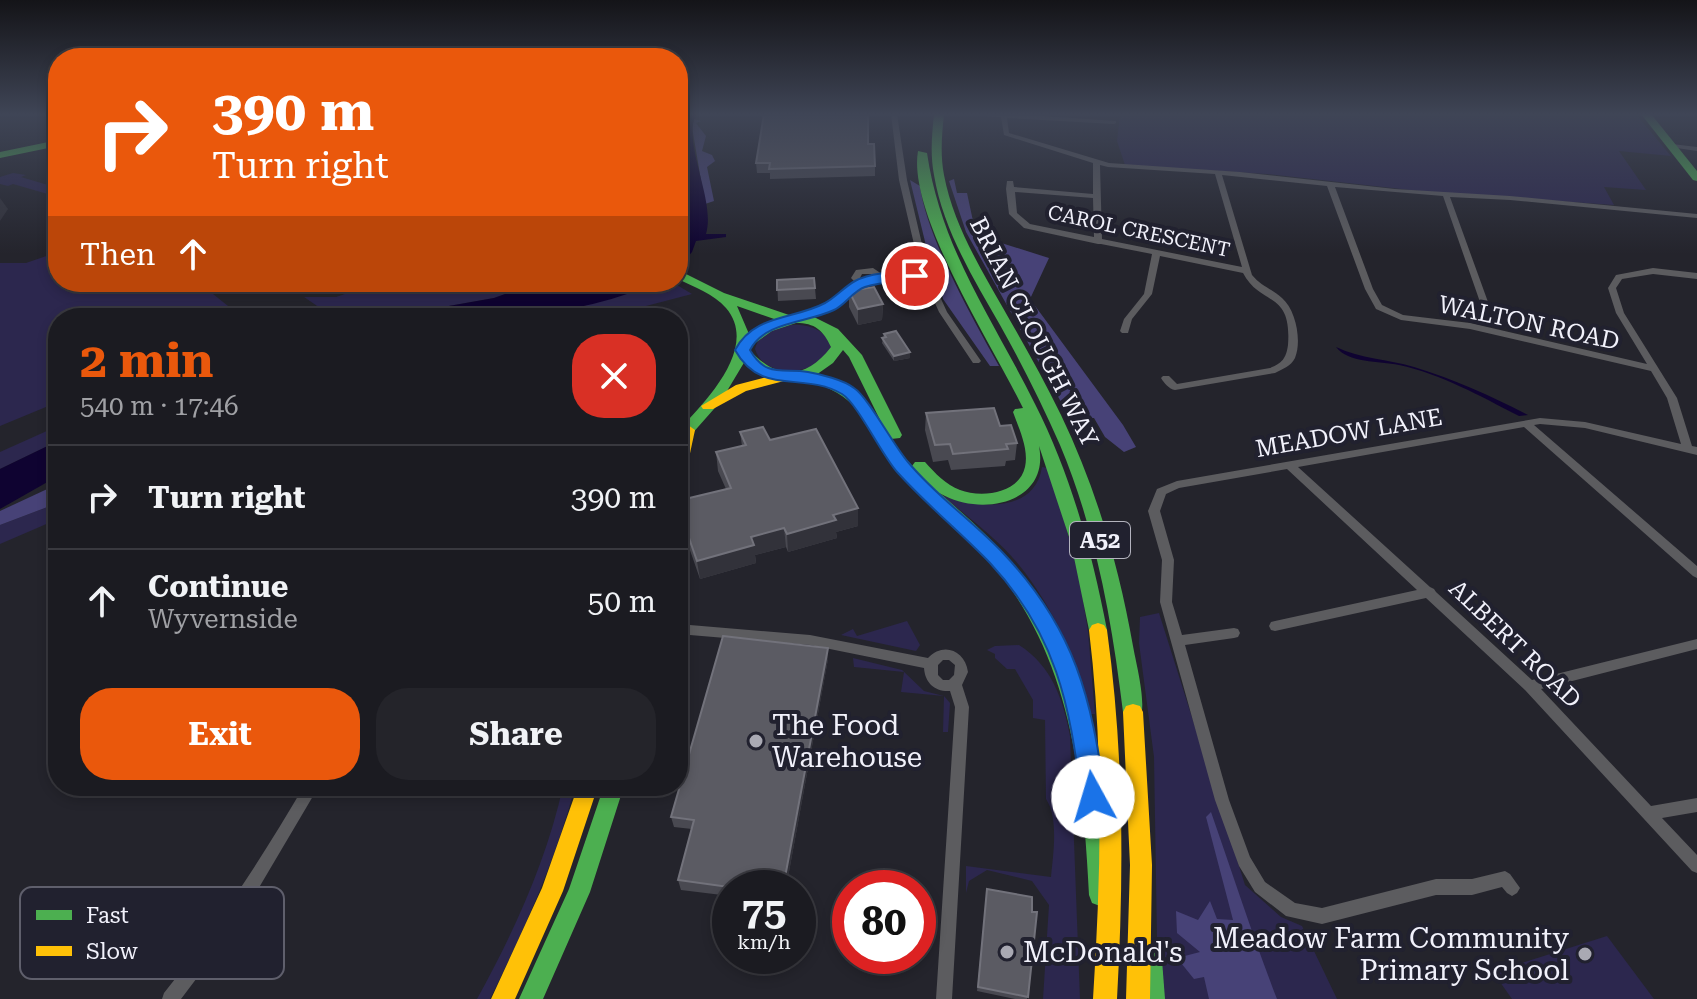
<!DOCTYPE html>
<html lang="en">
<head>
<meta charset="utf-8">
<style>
	:root { --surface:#1b1b21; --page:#24242a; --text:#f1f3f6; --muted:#a0a1a5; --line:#39393f; --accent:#ea580c }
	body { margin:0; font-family:"Roboto Serif",serif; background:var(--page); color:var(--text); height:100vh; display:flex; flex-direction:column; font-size:30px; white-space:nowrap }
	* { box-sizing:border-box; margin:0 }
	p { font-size:26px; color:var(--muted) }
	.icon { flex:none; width:44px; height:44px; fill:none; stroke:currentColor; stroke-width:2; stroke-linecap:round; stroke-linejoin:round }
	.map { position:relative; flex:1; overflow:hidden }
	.drawer { position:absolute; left:48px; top:308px; width:640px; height:488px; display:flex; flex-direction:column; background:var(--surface); border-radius:32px; box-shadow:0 4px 12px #0003,0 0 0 2px var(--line) }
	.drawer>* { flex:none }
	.top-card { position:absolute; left:48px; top:48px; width:640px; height:244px; border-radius:32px; box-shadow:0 4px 12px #0003,0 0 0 2px var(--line); background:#ea580c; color:#fff; overflow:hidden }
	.speed { position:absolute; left:712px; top:870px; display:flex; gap:16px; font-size:40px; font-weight:700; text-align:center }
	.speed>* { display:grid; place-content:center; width:104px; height:104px; border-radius:50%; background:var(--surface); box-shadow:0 4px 12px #0003,0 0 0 2px var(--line); line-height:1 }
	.speed small { font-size:20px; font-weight:400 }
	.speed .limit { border:12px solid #d22; background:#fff; color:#111 }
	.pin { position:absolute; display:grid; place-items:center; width:68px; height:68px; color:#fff; margin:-34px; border:4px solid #fff; border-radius:50%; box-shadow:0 2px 8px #0007 }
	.me { position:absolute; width:88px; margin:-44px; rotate:354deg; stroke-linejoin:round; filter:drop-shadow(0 0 6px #0008) }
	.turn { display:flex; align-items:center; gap:28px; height:168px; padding:0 32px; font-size:36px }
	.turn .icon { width:104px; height:104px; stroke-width:2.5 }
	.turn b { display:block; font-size:56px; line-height:68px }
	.then { display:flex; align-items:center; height:76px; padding:0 32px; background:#0003; gap:16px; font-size:30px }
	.round { display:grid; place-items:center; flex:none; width:84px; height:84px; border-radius:32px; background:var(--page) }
	.summary { display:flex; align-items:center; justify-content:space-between; height:136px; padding:0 32px }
	h1 { font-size:48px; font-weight:700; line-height:60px; color:var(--accent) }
	.action { display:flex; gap:16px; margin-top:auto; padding:16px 32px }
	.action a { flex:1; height:92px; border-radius:32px; background:var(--accent); color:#fff; font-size:32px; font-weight:700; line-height:92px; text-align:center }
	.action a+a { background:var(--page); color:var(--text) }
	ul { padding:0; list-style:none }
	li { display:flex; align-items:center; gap:24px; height:104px; padding:0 32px; border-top:2px solid var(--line) }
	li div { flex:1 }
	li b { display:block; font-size:30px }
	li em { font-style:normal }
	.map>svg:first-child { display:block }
	.green { fill:#2c274e }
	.forest { fill:#474277 }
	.water { fill:#0f0331 }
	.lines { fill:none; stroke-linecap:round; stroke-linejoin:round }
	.street { fill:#5c5c5f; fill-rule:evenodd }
	.fast { fill:#4caf50; fill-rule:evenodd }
	.slow { fill:#ffc107; fill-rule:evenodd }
	.wall { fill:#494951 }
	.shaded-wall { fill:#32323a }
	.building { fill:#5b5b63; stroke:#72727b; stroke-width:2 }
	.route { fill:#1a73e8; stroke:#114b97; stroke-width:2 }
	.poi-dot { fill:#a9a9b3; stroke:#21212f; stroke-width:3 }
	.labels { text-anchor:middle; stroke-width:8; stroke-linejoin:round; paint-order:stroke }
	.far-street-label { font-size:20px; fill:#f1f1fb; stroke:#21212f }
	.shield { fill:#21212f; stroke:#b3b3be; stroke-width:2 }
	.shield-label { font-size:22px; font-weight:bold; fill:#f1f1fb }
	.street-label { font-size:24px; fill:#f1f1fb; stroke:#21212f }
	.near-poi-label { font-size:28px; fill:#f1f1fb; stroke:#21212f; text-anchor:start }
	.key { fill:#21212f; stroke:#5f5f6c; stroke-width:2 }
	.key-label { font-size:22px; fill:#f1f1fb }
</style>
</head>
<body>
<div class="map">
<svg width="1697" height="999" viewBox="0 0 1697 999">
	<rect width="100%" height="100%" fill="#24242c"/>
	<!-- green -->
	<g class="green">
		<path d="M1120,114H1636L1671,156L1619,151L1646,190L1604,187L1614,205L1428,192L1267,174L1125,165L1117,141Z"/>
		<path d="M13,173L26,175L21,177L58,188V197L13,184L8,186L0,184V177Z"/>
		<path d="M58,252V282H198L243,318H58V402L0,426V263H26Z"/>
		<path d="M386,282H587L557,291L545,286H527L494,298L381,318H328L329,314L304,297H336L366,287L371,289Z"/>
		<path d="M658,282H672L692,294L600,318H515L577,308Z"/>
		<path d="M788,325C807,324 824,328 832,346C822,375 765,382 755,349C759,332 773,330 788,325Z"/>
		<path d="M58,426V441L0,469V452Z"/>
		<path d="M1042,467L1048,468L1078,567L1088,632L1095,714H1091C1079,662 1052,606 1019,565C997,538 968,517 941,495C975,507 1034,516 1042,467Z"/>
		<path d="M58,503V519L0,544V525Z"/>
		<path d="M1159,613L1245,885L1281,917L1302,926L1337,999H1158L1154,757L1139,643L1140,617Z"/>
		<path d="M907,621L920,645L916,651L841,635L853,629L857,636Z"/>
		<path d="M1019,645C1052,666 1063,699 1070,736L1080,999H1043L1049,905L1032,881L987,870L969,881L966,893V866L1051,877C1053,855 1059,818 1046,799L1045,720L1033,718V700L1015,669H1007L995,658V654L987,650L995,646Z"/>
		<path d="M853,658L902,670L924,691L944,696L950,703L948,732H943L944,696L901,692L904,672L854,667Z"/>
		<path d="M563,786H575C556,860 524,930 490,999H477C513,934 547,860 563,786Z"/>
		<path d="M1607,936L1654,999H1512L1493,972Z"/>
	</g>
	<!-- forest -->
	<g class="forest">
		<path d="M694,119L701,121L696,123L706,136L702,151L712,155L715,161L707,167L714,201L705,204L692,127Z"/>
		<path d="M954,179L957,193H967L976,235L1049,258L1030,299L1123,425L1136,447L1124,452L1105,437L1094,418H1070L966,232L949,181Z"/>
		<path d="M910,180L920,186C926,236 974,321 999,366H990L943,299L939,281L929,273L930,262Z"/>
		<path d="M58,484V503L0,525V511Z"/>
		<path d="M1211,812C1233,875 1253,937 1277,999H1209L1204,977L1194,979L1177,958L1200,952L1177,933L1176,911L1198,920L1210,901L1217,919L1233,920L1206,817Z"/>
	</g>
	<!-- water -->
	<g class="water">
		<path d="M678,114H696C682,144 716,200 706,234H726V237L696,241L692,252L678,268Z"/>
		<path d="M587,282H658C568,322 477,318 381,318L494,298L527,286H545L557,291Z"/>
		<path d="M1336,347C1361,359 1387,359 1414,367C1454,379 1491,396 1528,415L1519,416C1480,396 1441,374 1399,365C1379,361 1348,363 1336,347Z"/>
		<path d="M58,441V476L0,509V469Z"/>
	</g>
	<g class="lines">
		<!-- street -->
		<g class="street">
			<path d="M891,114H897L907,180L925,257L921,275L932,279L947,312L981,361L979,363H973L939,312L925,281L915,279H882L877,285L863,286L833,309L796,321L792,318L827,305L856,283L851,278L856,270L873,268L882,274H913L917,257L899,180ZM862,274H871L875,277L872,280H863L860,278Z"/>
			<path d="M977,114H1011L1116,121V123L1114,124L1007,118L1009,133L1109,163L1240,172L1395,189L1510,196L1697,214V218L1510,200L1450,197L1488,302L1484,305L1480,302L1443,196L1335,187L1373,289L1382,305L1403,315L1470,323L1647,364L1616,313L1608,288L1616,275L1653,268L1697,273V279L1653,274L1622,279L1616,288L1624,313L1677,398L1692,446L1697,447V455L1585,428L1540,424L1534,425L1697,566V578L1693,576L1524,427L1298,467L1430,587L1434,589L1436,592L1532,680L1697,639V649L1541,689L1651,806L1697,798V812L1662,818L1697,855V873L1692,871L1525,690L1426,598L1275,631L1271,630L1269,626L1271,622L1275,621L1417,590L1287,469L1179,488L1166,494L1160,511L1174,560L1172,602L1182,635L1234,628L1238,629L1240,633L1238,637L1234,638L1185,645L1229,800L1250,857L1265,882L1295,903L1322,908L1436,879H1472L1505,871L1510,874L1520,888L1517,893L1512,896L1507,893L1502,887L1472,895H1436L1322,924L1286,916L1255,892L1239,866L1215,800L1160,602L1162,560L1148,511L1157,489L1177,481L1540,418L1585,422L1681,444L1667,398L1651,371L1470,329L1401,320L1376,309L1365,289L1327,186L1222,175L1252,275C1261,286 1272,289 1282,298C1296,310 1302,341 1295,358C1291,366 1283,369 1275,373L1175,390C1169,389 1164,383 1161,378L1163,376H1169L1177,384L1270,368C1282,363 1286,359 1288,345C1292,290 1261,307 1243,273L1160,256L1152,294L1132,319L1128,333H1122L1120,331L1124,319L1144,294L1152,254L1101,244H1098L1024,228L1009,214L1006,189L1007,181H1013L1014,187L1093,194V163L1004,135L1001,117L980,116ZM1100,165L1108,167L1215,174L1242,267L1102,239ZM1015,192L1093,198L1094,237L1030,224L1017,213Z"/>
			<path d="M1672,144L1697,147V151L1670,147V145Z"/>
			<path d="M678,624L810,635L928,658C943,642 965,650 968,672L962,685L969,707L952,999H936L955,707L950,691C935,692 925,683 924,668L810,645L678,634ZM943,660H949L955,665L954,675L949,680H943L938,675V665Z"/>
			<path d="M304,786H319L251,901L215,954L181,999H162L164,993C216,928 262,858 304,786Z"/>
		</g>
		<!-- fast -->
		<g class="fast">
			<path d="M934,114H944C942,134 940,154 944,175C953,223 979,266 1003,308C1023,343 1043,378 1061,415C1096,488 1119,566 1133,646C1136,663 1147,704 1140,718L1133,720L1126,718L1123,712C1112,621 1096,531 1060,445C1042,404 1022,364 1000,325C973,278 943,229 934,175C930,154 932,134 934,114Z"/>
			<path d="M1641,114H1651L1697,171V181L1693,180Z"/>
			<path d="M58,140V146L0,158V152Z"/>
			<path d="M918,151L927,153C941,249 993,319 1035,404C1071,475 1092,552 1107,630L1104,635L1098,637L1092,635L1089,630L1071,543L1039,446C1050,502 985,516 945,496C932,490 920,478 912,466L915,462H925C935,473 946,485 960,490C981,498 1019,494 1025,467C1029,449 1019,429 1013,412L1015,409L1023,408C994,348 907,214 918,151Z"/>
			<path d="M678,270L724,293L792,316L814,317L838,329L862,355L902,435L900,438L891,439C922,486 971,514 1006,557C1088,657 1103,770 1111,895L1108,903L1100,906L1092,903L1089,895C1083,777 1071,658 992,564C968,534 935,512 909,484C887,460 875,426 853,405C841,393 822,384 805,380C799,379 793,381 787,381C771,380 755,373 745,361L721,401L683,444L678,445V431C704,403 760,348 726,308C714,294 694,287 678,279ZM737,306L777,320L749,334ZM796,323C815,323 823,330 831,347C805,381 775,380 748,348L772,331ZM843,350L849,357L882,424C865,397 846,385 816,375L833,363Z"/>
			<path d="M604,786H624L590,892L543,999H519L569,889Z"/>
			<path d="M1150,948L1158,952L1162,960L1165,999H1141L1138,960L1142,952Z"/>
		</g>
		<!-- slow -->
		<g class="slow">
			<path d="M779,374L784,375L786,378L784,381L746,391L713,409H703L701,406L736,385Z"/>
			<path d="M688,425L695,430L686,472L678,477V440L683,427Z"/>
			<path d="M1098,623L1104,625L1107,630C1124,753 1124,875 1117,999H1093C1101,875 1104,753 1089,630L1092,625Z"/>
			<path d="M1133,704L1140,706L1143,712L1152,865L1150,999H1126L1130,865L1123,712L1126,706Z"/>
			<path d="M578,786H598L563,891L515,999H491L542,888Z"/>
		</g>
	</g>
	<!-- wall -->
	<g class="wall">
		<path d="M868,144L875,166V176L770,179V173H757L756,163Z"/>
		<path d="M777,280L815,288L816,299L778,301Z"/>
		<path d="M331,282H359L342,290Z"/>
		<path d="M849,291L883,304L882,320L858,325L849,307Z"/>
		<path d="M884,334L910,358L894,361L882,343Z"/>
		<path d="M926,413L1000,426L1017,443L1015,460L1006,461L1005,466L951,470L948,460L933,462L925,430Z"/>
		<path d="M740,432L770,440L858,508V526L836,532L837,538L788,552L786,547L755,555L756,563L700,579L683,530L680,512L683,511L681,500L726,489L718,471L716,452L742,446Z"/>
		<path d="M828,659L786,888H730V896L681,890L678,880L692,829L674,827L671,817Z"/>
		<path d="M987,889L1032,912L1027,999H1015L977,991Z"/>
	</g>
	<!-- shaded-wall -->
	<g class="shaded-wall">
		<path d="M0,198L8,209L0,221Z"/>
		<path d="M338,282H359L342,290Z"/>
		<path d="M883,304L882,320L858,325V309Z"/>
		<path d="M910,352V358L894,361V356Z"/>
		<path d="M858,508V526L836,532L837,538L788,552L787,534L833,515Z"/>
		<path d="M784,528L786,547L755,555L756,563L700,579L697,561L751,537Z"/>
		<path d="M828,648V659L786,888H783Z"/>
	</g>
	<!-- building -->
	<g class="building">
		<path d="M764,114H868V144H874L875,166L769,169L770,163H756Z"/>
		<path d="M814,278L815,288L777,290V280Z"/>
		<path d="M874,287L883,304L858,309L849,291Z"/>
		<path d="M896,331L910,352L894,356L882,338L886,337L884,334Z"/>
		<path d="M994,408L1000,426L1011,425L1017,443L1006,444L1008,449L953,454L950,444L935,445L926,413Z"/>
		<path d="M763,427L770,440L816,429L858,508L833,515L836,520L787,534L784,528L751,537L754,545L697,561L680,512L684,511L681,500L731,488L716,452L746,445L740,432Z"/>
		<path d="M723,636L828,648L783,888H736L678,880L694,820L671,817Z"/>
		<path d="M987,889L1032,897V912H1037L1028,997L978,987Z"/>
	</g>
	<!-- sky -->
	<linearGradient id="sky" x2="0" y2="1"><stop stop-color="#141418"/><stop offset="0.45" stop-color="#3f4556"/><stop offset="1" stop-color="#3f4556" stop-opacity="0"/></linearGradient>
	<rect width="1697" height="254" fill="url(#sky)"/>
	<!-- route -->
	<path class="route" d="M915,271L920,273V279C901,282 882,281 865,287C853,291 845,305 834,310C807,323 765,321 750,350C766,378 783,368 808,372C820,374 844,380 854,388C868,397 894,446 908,462C936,496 974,522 1004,554C1075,629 1092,699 1105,797L1102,805L1093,808L1085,805L1081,797C1070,704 1056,634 990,563C960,532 927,505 898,473C882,456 858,404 842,394C803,371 761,397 735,350C754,314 793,320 825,303C836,297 844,287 855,281C872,272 896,272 915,271Z"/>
	<!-- markers -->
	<g class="poi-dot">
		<circle cx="756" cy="741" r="8"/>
		<circle cx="1007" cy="952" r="8"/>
		<circle cx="1585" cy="954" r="8"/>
	</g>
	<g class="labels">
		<!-- far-street labels -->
		<g class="far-street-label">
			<text transform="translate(1139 231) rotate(12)" y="7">CAROL CRESCENT</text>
		</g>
		<!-- shield labels -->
		<rect class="shield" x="1070" y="522" width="60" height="36" rx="6"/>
		<g class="shield-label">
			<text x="1100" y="548">A52</text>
		</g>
		<!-- street labels -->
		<g class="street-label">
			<text transform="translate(1529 323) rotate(12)" y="8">WALTON ROAD</text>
			<text transform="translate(1034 332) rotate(63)" y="8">BRIAN CLOUGH WAY</text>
			<text transform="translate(1349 433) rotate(-10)" y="8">MEADOW LANE</text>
			<text transform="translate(1515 644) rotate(44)" y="8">ALBERT ROAD</text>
		</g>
		<!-- near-poi labels -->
		<g class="near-poi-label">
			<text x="772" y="735">The Food<tspan x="772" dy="32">Warehouse</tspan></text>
			<text x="1569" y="948" text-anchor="end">Meadow Farm Community<tspan x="1569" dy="32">Primary School</tspan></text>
			<text x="1023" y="962">McDonald's</text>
		</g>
	</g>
	<!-- legend -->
	<rect x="20" y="887" width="264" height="92" rx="12" class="key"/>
	<rect x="36" y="910" width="36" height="10" fill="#4caf50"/>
	<rect x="36" y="946" width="36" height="10" fill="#ffc107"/>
	<g class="key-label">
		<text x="86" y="923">Fast</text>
		<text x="86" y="959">Slow</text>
	</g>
</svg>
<div class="speed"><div>75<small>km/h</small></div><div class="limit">80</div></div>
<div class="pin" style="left:915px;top:276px;background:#d93025"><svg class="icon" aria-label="arrive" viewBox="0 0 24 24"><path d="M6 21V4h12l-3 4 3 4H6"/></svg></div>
<svg class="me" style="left:1093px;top:797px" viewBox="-20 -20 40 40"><circle r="19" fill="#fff"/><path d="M0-13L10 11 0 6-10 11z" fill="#1a73e8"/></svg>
<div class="top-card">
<div class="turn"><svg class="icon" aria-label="right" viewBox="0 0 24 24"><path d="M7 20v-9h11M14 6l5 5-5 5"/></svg><div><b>390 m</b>Turn right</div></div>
<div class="then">Then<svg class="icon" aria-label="ahead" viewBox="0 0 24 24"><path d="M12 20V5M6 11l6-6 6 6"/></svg></div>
</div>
<section class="drawer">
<div class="summary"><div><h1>2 min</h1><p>540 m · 17:46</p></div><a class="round" style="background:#d93025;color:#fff"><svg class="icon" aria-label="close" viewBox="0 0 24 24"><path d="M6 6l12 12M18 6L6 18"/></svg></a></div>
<ul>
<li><svg class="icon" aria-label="right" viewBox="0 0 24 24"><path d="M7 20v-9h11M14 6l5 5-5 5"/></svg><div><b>Turn right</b></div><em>390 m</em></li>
<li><svg class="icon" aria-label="ahead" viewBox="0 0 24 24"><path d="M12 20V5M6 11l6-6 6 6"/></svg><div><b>Continue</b><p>Wyvernside</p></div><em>50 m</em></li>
</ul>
<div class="action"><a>Exit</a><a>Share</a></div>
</section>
</div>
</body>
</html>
